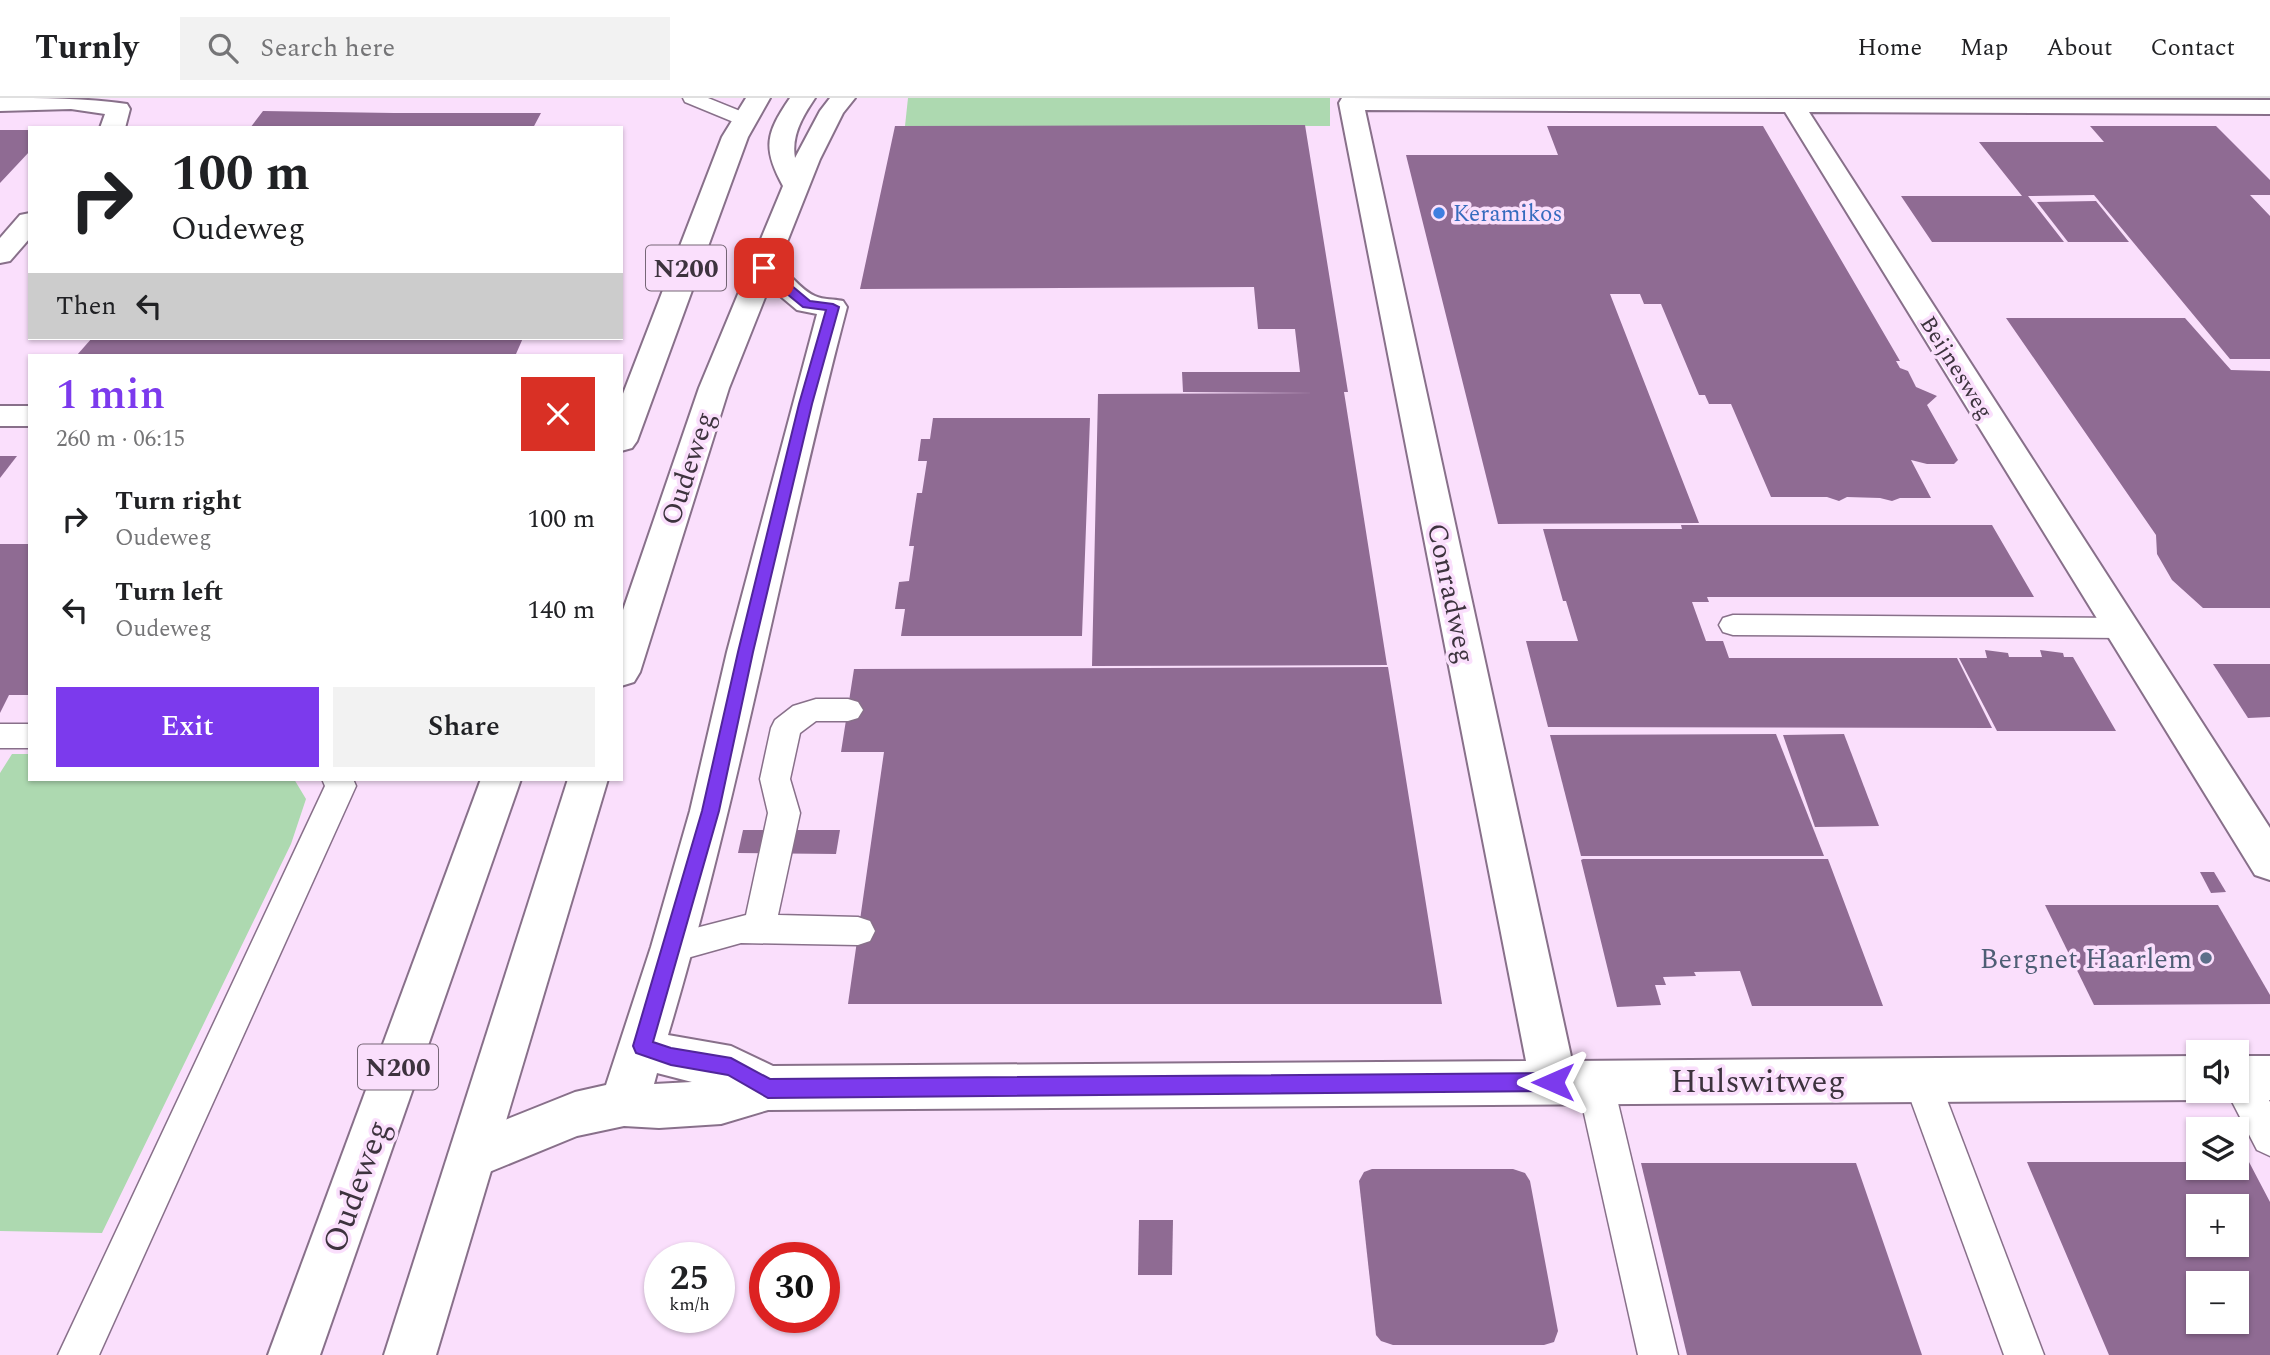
<!DOCTYPE html>
<html lang="en">
<head>
<meta charset="utf-8">
<style>
	:root { --surface:#fff; --page:#f2f2f2; --text:#202124; --muted:#757577; --line:#e0e0e0; --accent:#7c3aed }
	body { margin:0; font-family:Spectral,serif; background:var(--page); color:var(--text); height:100vh; display:flex; flex-direction:column; font-size:26px; white-space:nowrap }
	* { box-sizing:border-box; margin:0 }
	p { font-size:23px; color:var(--muted) }
	.icon { flex:none; width:38px; height:38px; fill:none; stroke:currentColor; stroke-width:2; stroke-linecap:round; stroke-linejoin:round }
	.map { position:relative; flex:1; overflow:hidden }
	.panel { position:absolute; left:28px; top:256px; width:595px; height:427px; display:flex; flex-direction:column; background:var(--surface); border-radius:0px; box-shadow:0 2px 5px #0004 }
	.panel>* { flex:none }
	.top-card { position:absolute; left:28px; top:28px; width:595px; height:214px; border-radius:0px; box-shadow:0 2px 5px #0004; background:#fff; color:var(--text); overflow:hidden }
	.controls { position:absolute; left:2186px; top:942px; display:grid; gap:14px }
	.controls a { display:grid; place-items:center; width:63px; height:63px; border-radius:0px; background:var(--surface); box-shadow:0 2px 5px #0004; font-size:35px }
	.speed { position:absolute; left:644px; top:1144px; display:flex; gap:14px; font-size:35px; font-weight:700; text-align:center }
	.speed>* { display:grid; place-content:center; width:91px; height:91px; border-radius:50%; background:var(--surface); box-shadow:0 2px 5px #0004; line-height:1 }
	.speed small { font-size:18px; font-weight:400 }
	.speed .limit { border:10px solid #d22; background:#fff; color:#111 }
	.pin { position:absolute; display:grid; place-items:center; width:60px; height:60px; color:#fff; margin:-30px; border-radius:14px; box-shadow:0 4px 10px #0006 }
	.me { position:absolute; width:77px; margin:-38px; rotate:270deg; stroke-linejoin:round; filter:drop-shadow(0 0 5px #0008) }
	.turn { display:flex; align-items:center; gap:24px; height:147px; padding:0 28px; font-size:32px }
	.turn .icon { width:91px; height:91px; stroke-width:2.5 }
	.turn b { display:block; font-size:49px; line-height:60px }
	.then { display:flex; align-items:center; height:66px; padding:0 28px; background:#0003; gap:14px; font-size:26px }
	.round { display:grid; place-items:center; flex:none; width:74px; height:74px; border-radius:0px; background:var(--page) }
	.headline { display:flex; align-items:center; justify-content:space-between; height:119px; padding:0 28px }
	h1 { font-size:42px; font-weight:600; line-height:52px; color:var(--accent) }
	.primary-button { display:flex; gap:14px; margin-top:auto; padding:14px 28px }
	.primary-button a { flex:1; height:80px; border-radius:0px; background:var(--accent); color:#fff; font-size:28px; font-weight:600; line-height:80px; text-align:center }
	.primary-button a+a { background:var(--page); color:var(--text) }
	ul { padding:0; list-style:none }
	li { display:flex; align-items:center; gap:21px; height:91px; padding:0 28px }
	li div { flex:1 }
	li b { display:block; font-size:26px }
	li em { font-style:normal }
	header { display:flex; align-items:center; gap:42px; box-sizing:border-box; height:98px; padding:0 35px; background:var(--surface); border-bottom:2px solid var(--line) }
	header strong { font-size:33px }
	nav { display:flex; gap:38px; margin-inline-start:auto; font-size:24px }
	.search { width:490px; height:63px; background:var(--page); display:flex; align-items:center; gap:18px; box-sizing:border-box; padding:0 24px; border-radius:0px; color:var(--muted); font-size:26px }
	.map>svg:first-child { display:block }
	.green { fill:#add9b0 }
	.building { fill:#8f6b93; fill-rule:evenodd }
	.lines { fill:none; stroke-linecap:round; stroke-linejoin:round }
	.service-casing { stroke:#88708a; stroke-width:3 }
	.minor-casing { stroke:#88708a; stroke-width:4 }
	.primary-casing { stroke:#88708a; stroke-width:4 }
	.service { fill:#fff; fill-rule:evenodd }
	.minor { fill:#fff; fill-rule:evenodd }
	.primary { fill:#fff; fill-rule:evenodd }
	.route { fill:#7c3aed; stroke:#51269a; stroke-width:2 }
	.shop-dot { fill:#3f7fe0; stroke:#fadffc; stroke-width:2.5 }
	.service-dot { fill:#5c6f8a; stroke:#fadffc; stroke-width:2.5 }
	.labels { text-anchor:middle; stroke-width:7; stroke-linejoin:round; paint-order:stroke }
	.far-shop-label { font-size:23px; fill:#366cbe; stroke:#fadffc; text-anchor:start }
	.far-street-label { font-size:23px; fill:#3d333e; stroke:#fadffc }
	.shield { fill:#fadffc; stroke:#766777; stroke-width:2 }
	.shield-label { font-size:26px; font-weight:bold; fill:#3d333e }
	.street-label { font-size:28px; fill:#3d333e; stroke:#fadffc }
	.service-label { font-size:28px; fill:#4e5e75; stroke:#fadffc; text-anchor:end }
	.near-street-label { font-size:33px; fill:#3d333e; stroke:#fadffc }
</style>
</head>
<body>
<header>
<strong>Turnly</strong>
<div class="search"><svg class="icon" aria-label="search" viewBox="0 0 24 24"><circle cx="10" cy="10" r="6"/><path d="M15 15l6 6"/></svg>Search here</div>
<nav><a>Home</a><a>Map</a><a>About</a><a>Contact</a></nav>
</header>
<div class="map">
<svg width="2270" height="1257" viewBox="0 0 2270 1257">
	<rect width="100%" height="100%" fill="#fadffc"/>
	<!-- green -->
	<g class="green">
		<path d="M908,0H1330V28H905Z"/>
		<path d="M12,656H30V681H294L306,701L291,746L102,1135L0,1133V675Z"/>
	</g>
	<!-- building -->
	<g class="building">
		<path d="M263,13L394,15H541L533,30H250Z"/>
		<path d="M1305,27L1348,294H1344L1387,567L1092,568L1098,296L1317,295L1183,294L1182,274H1300L1295,231H1258L1254,189L860,191L895,28Z"/>
		<path d="M1547,28H1763L1900,263H1896L1900,270L1908,273L1916,289L1937,298L1927,307L1958,362L1954,366H1927L1911,362L1931,400H1900L1892,403L1880,400L1847,399L1839,403L1827,399H1771L1731,306H1709L1705,297H1699L1661,206H1644L1640,196H1610L1699,425L1498,426L1406,57H1558Z"/>
		<path d="M2090,28H2216L2270,82V97H2250L2270,118V261H2230L2094,97L2028,98L2064,144H1932L1901,98H2022L1979,44H2104Z"/>
		<path d="M0,32H30V53L0,85Z"/>
		<path d="M2096,103L2129,144H2068L2037,104Z"/>
		<path d="M2006,220H2185L2231,272L2270,273V510H2203L2172,482L2157,456L2156,437Z"/>
		<path d="M92,240H523L516,256L77,257Z"/>
		<path d="M933,320H1090L1082,538H901L905,511H895L899,484L909,483L914,448H909L917,395H922L927,363H918L921,341H930Z"/>
		<path d="M0,358H17L0,380Z"/>
		<path d="M1681,427H1992L2034,499H1707L1709,504H1692L1706,543H1723L1729,560H1957L1992,630L1548,629L1526,543H1578L1566,503H1563L1543,431H1682Z"/>
		<path d="M0,446H30V597H9L0,615Z"/>
		<path d="M1985,552L2008,555L2009,559H2042L2040,552L2063,555L2064,559H2073L2116,633H1997L1959,560H1987Z"/>
		<path d="M2213,566H2270V619L2248,620Z"/>
		<path d="M1388,569L1442,906H848L884,654H841L854,571Z"/>
		<path d="M1776,636L1824,758H1581L1550,637Z"/>
		<path d="M1844,636L1879,728L1815,729L1783,637Z"/>
		<path d="M743,732H840L836,756L738,755Z"/>
		<path d="M1583,761H1828L1883,908H1752L1740,873L1694,874L1696,878L1663,879L1666,887H1655L1661,907L1617,909L1581,762Z"/>
		<path d="M2200,774H2214L2226,794L2211,795Z"/>
		<path d="M2045,807H2218L2270,897V906L2094,907Z"/>
		<path d="M2027,1064H2198V1069H2236V1064H2249L2270,1104V1257H2109ZM2198,1108H2236V1146H2198ZM2198,1185H2236V1223H2198Z"/>
		<path d="M1641,1065H1856L1922,1257H1687Z"/>
		<path d="M1372,1071H1513L1525,1075L1530,1083L1558,1233L1554,1244L1544,1247H1393L1381,1243L1376,1237L1359,1083L1364,1074Z"/>
		<path d="M1139,1122H1173L1172,1177H1138Z"/>
	</g>
	<g class="lines">
		<!-- service casing -->
		<g class="service-casing">
			<g id="service">
				<path d="M683,0H708L750,17L753,21L750,25H736L685,4Z"/>
				<path d="M1733,517L2122,520L2132,523L2136,530L2132,537L2122,540L1733,537L1723,534L1719,527L1723,520Z"/>
				<path d="M816,601H848L858,604L863,612L858,620L848,623H816L800,635L790,681L800,715L778,817L858,819L870,823L875,833L870,843L858,847L741,845L673,864L661,859L656,849L661,839L746,817L768,715L760,681L771,630L775,622L793,608Z"/>
				<rect x="0" y="626" width="30" height="24"/>
				<path d="M322,681H353L356,688L99,1257H58L325,688Z"/>
				<path d="M2238,963L2251,968L2270,1004V1058L2257,1052L2226,992H2236Z"/>
				<path d="M1921,964L1934,969L1939,981L2044,1257H2004L1903,981L1908,969Z"/>
				<path d="M1595,967L1608,972L1613,984L1678,1257H1638L1577,984L1582,972Z"/>
			</g>
		</g>
		<!-- minor casing -->
		<g class="minor-casing">
			<g id="minor">
				<path d="M0,0C42,0 86,0 127,6L130,11L125,30H100L105,16L71,11L0,13Z"/>
				<path d="M1342,0L2270,2V16L1809,14L2270,730V782L2255,777L1785,14L1365,12L1572,963L2198,958V992H2216L2214,995L2198,1002L768,1012L721,1026L659,1030L624,1028L577,1038L472,1081L455,1074L448,1058L455,1042L575,994L606,987L651,849L690,713L727,554L817,216L797,212L754,176L750,170L754,164C783,157 792,188 815,198C823,202 835,201 843,203L847,209C783,451 740,697 668,937L731,948L773,968L1526,963L1339,5ZM657,975L692,984L654,986Z"/>
				<path d="M30,115V140L10,163L0,165V140L20,117Z"/>
				<rect x="0" y="308" width="30" height="20"/>
				<path d="M2236,958H2270V1002H2236L2220,995L2218,992H2236Z"/>
			</g>
		</g>
		<!-- primary casing -->
		<g class="primary-casing">
			<g id="primary">
				<path d="M746,0H770L748,39L637,343L632,350L621,353V301L722,39Z"/>
				<path d="M790,0H815C803,18 791,37 795,60L820,13L830,0H855L843,15L820,61L729,290L640,574L634,584L621,588V518L699,290L783,88C762,50 766,35 790,0Z"/>
				<path d="M481,681H521L320,1257H268Z"/>
				<path d="M568,681H608L436,1257H384Z"/>
			</g>
		</g>
		<!-- service -->
		<use href="#service" class="service"/>
		<!-- minor -->
		<use href="#minor" class="minor"/>
		<!-- primary -->
		<use href="#primary" class="primary"/>
	</g>
	<!-- route -->
	<path class="route" d="M759,168H768L810,203L833,206L839,209L812,306L753,554L719,713L653,944L671,950L731,960L770,981L1553,975L1560,978L1563,984L1560,990L1553,993L768,1000L728,977L671,967L636,955L633,948L702,713L738,554L799,306L826,212L803,209L759,173Z"/>
	<!-- markers -->
	<circle class="shop-dot" cx="1439" cy="115" r="7"/>
	<circle class="service-dot" cx="2206" cy="860" r="7"/>
	<g class="labels">
		<!-- far-shop labels -->
		<g class="far-shop-label">
			<text x="1453" y="123">Keramikos</text>
		</g>
		<!-- far-street labels -->
		<g class="far-street-label">
			<text transform="translate(1957 269) rotate(58)" y="8">Beijnesweg</text>
		</g>
		<!-- shield labels -->
		<g class="shield">
			<rect x="646" y="147.5" width="80" height="45" rx="5"/>
			<rect x="358" y="946.5" width="80" height="45" rx="5"/>
		</g>
		<g class="shield-label">
			<text x="686" y="179">N200</text>
			<text x="398" y="978">N200</text>
		</g>
		<!-- street labels -->
		<g class="street-label">
			<text transform="translate(687 370) rotate(-72)" y="10">Oudeweg</text>
			<text transform="translate(1452 495) rotate(78)" y="10">Conradweg</text>
		</g>
		<!-- service labels -->
		<g class="service-label">
			<text x="2192" y="870">Bergnet Haarlem</text>
		</g>
		<!-- near-street labels -->
		<g class="near-street-label">
			<text x="1758" y="994">Hulswitweg</text>
			<text transform="translate(355 1088) rotate(-70)" y="12">Oudeweg</text>
		</g>
	</g>
</svg>
<div class="controls">
<a><svg class="icon" aria-label="sound" viewBox="0 0 24 24"><path d="M4 9h4l5-4v14l-5-4H4zM17 9q2 3 0 6"/></svg></a>
<a><svg class="icon" aria-label="layers" viewBox="0 0 24 24"><path d="M12 4l9 5-9 5-9-5zM3 14l9 5 9-5"/></svg></a>
<a>+</a>
<a>−</a>
</div>
<div class="speed"><div>25<small>km/h</small></div><div class="limit">30</div></div>
<div class="pin" style="left:764px;top:170px;background:#d93025"><svg class="icon" aria-label="arrive" viewBox="0 0 24 24"><path d="M6 21V4h12l-3 4 3 4H6"/></svg></div>
<svg class="me" style="left:1553px;top:984px" viewBox="-20 -20 40 40"><path d="M0-17L14 15 0 8-14 15z" fill="#7c3aed" stroke="#fff" stroke-width="4"/></svg>
<div class="top-card">
<div class="turn"><svg class="icon" aria-label="right" viewBox="0 0 24 24"><path d="M7 20v-9h11M14 6l5 5-5 5"/></svg><div><b>100 m</b>Oudeweg</div></div>
<div class="then">Then<svg class="icon" aria-label="left" viewBox="0 0 24 24"><path d="M17 20v-9H6M10 6l-5 5 5 5"/></svg></div>
</div>
<section class="panel">
<div class="headline"><div><h1>1 min</h1><p>260 m · 06:15</p></div><a class="round" style="background:#d93025;color:#fff"><svg class="icon" aria-label="close" viewBox="0 0 24 24"><path d="M6 6l12 12M18 6L6 18"/></svg></a></div>
<ul>
<li><svg class="icon" aria-label="right" viewBox="0 0 24 24"><path d="M7 20v-9h11M14 6l5 5-5 5"/></svg><div><b>Turn right</b><p>Oudeweg</p></div><em>100 m</em></li>
<li><svg class="icon" aria-label="left" viewBox="0 0 24 24"><path d="M17 20v-9H6M10 6l-5 5 5 5"/></svg><div><b>Turn left</b><p>Oudeweg</p></div><em>140 m</em></li>
</ul>
<div class="primary-button"><a>Exit</a><a>Share</a></div>
</section>
</div>
</body>
</html>
